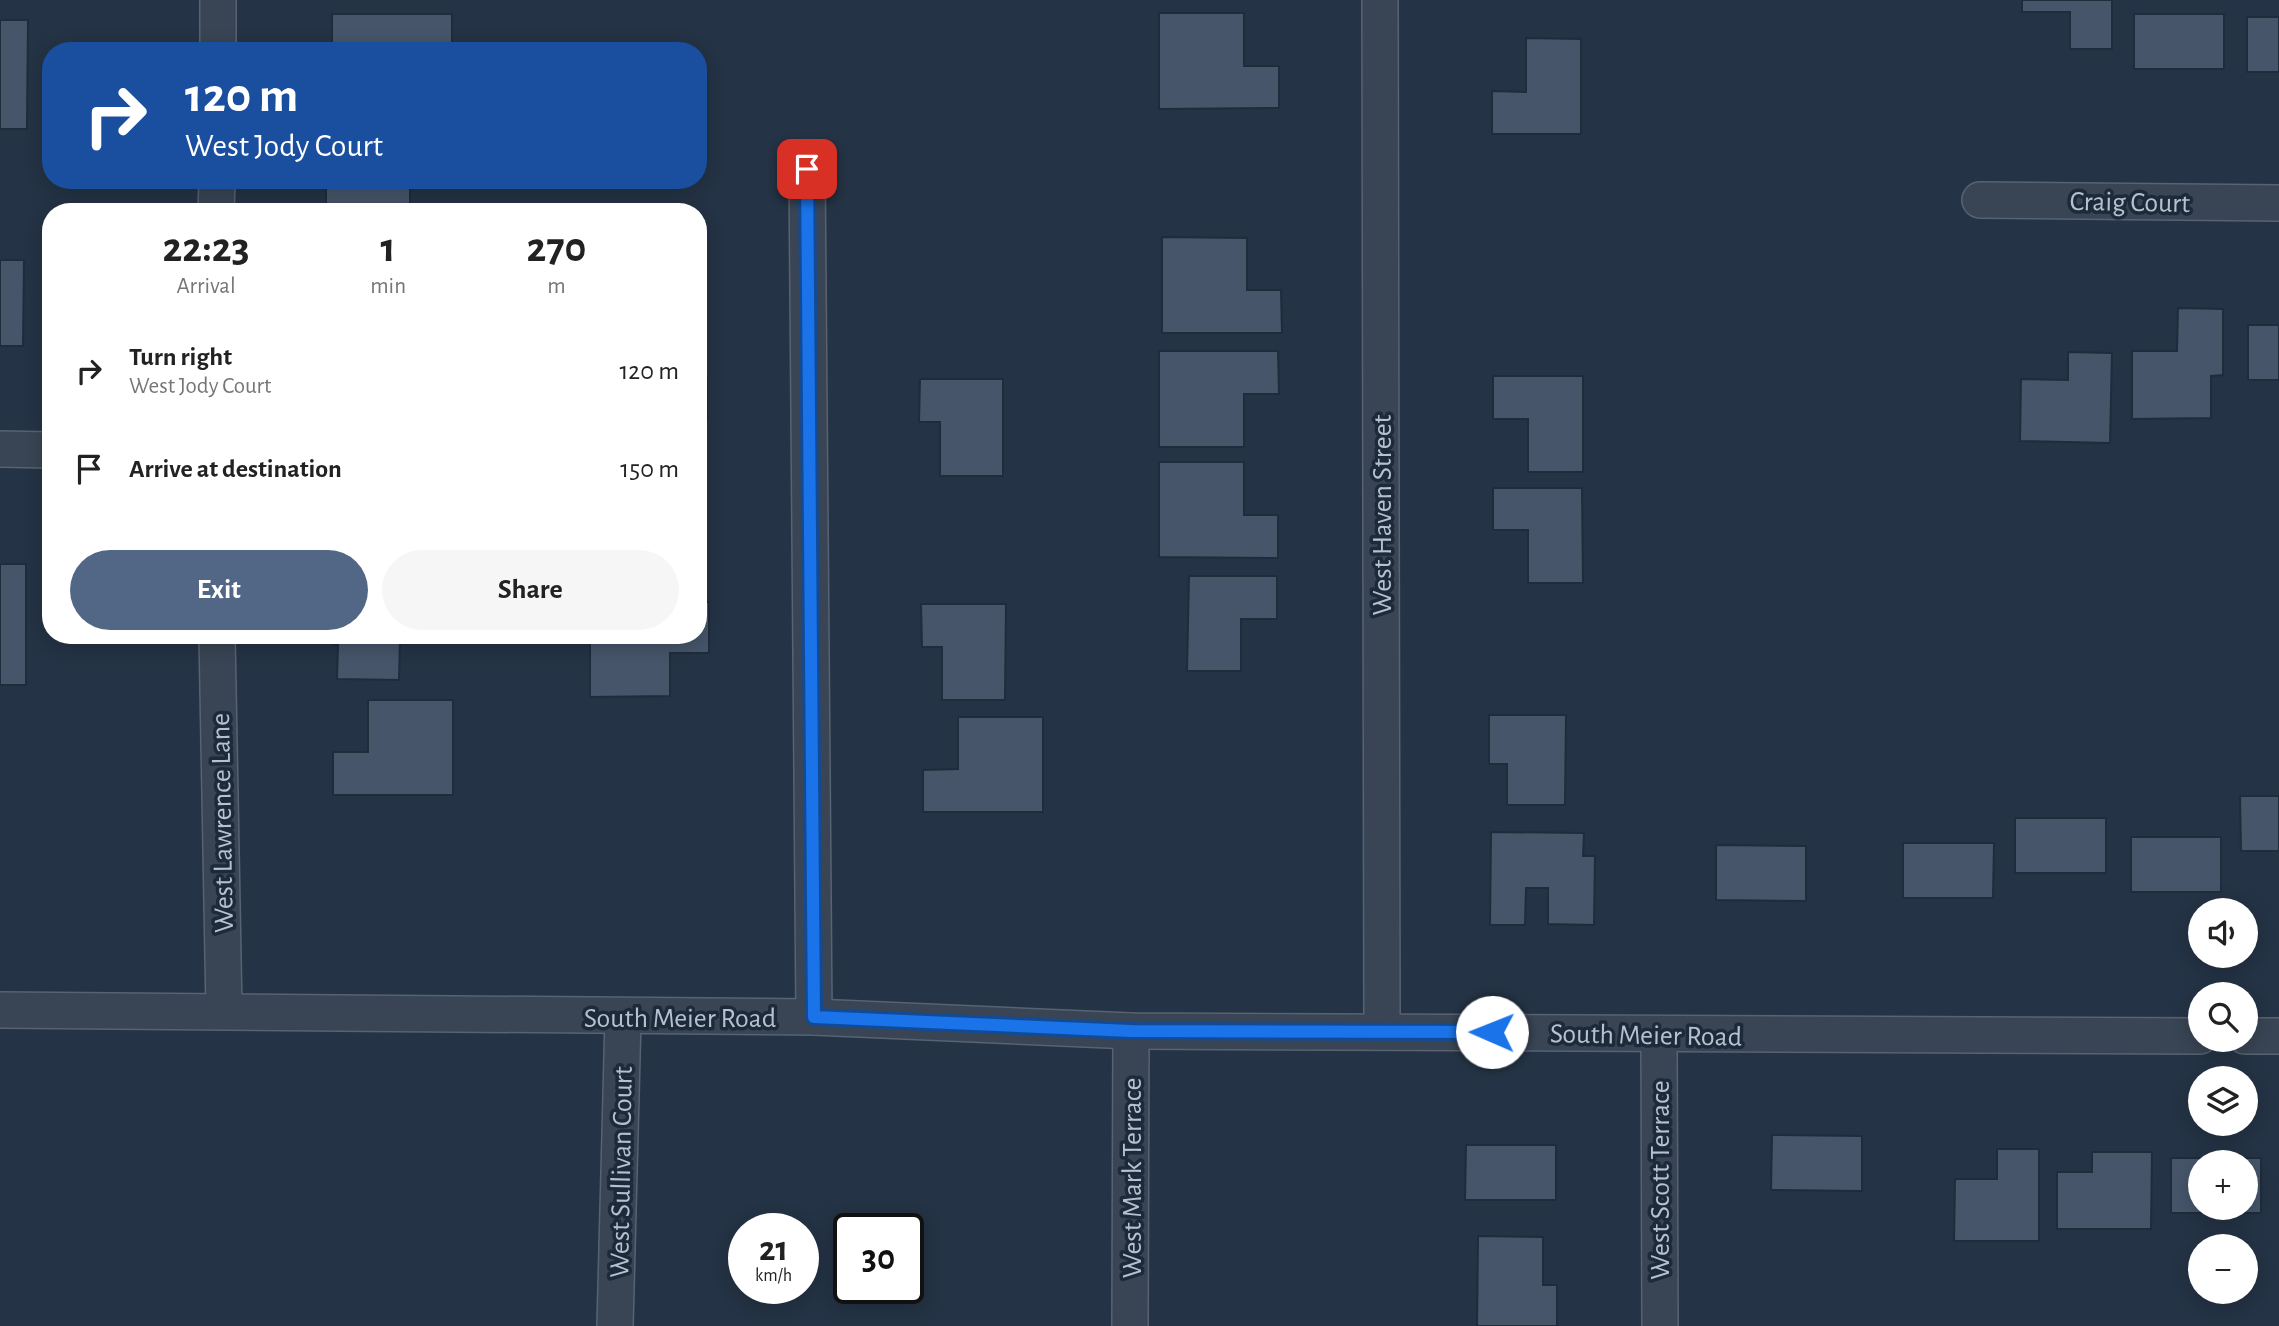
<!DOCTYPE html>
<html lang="en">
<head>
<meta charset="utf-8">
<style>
	:root { --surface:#fff; --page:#f6f6f6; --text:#222; --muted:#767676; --accent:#516785 }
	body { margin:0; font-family:"Alegreya Sans",sans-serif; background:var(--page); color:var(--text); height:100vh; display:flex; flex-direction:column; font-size:26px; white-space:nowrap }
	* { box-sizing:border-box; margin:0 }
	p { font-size:23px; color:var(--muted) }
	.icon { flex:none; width:38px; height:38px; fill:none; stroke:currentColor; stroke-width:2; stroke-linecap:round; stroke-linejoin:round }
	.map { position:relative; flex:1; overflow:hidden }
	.side { position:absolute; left:42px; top:203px; width:665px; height:441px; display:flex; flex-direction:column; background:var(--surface); border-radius:28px; box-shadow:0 4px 18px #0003 }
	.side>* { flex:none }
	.top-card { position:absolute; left:42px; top:42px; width:665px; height:147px; border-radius:28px; box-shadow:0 4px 18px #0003; background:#1a4fa0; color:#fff; overflow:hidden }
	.controls { position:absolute; left:2188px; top:898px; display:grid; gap:14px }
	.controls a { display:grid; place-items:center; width:70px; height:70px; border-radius:50%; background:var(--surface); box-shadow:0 4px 18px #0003; font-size:35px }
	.speed { position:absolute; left:728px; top:1213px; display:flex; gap:14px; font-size:35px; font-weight:700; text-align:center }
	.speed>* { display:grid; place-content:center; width:91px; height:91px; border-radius:50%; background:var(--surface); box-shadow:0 4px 18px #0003; line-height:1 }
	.speed small { font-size:18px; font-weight:400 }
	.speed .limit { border:4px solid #111; border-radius:10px; background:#fff; color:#111 }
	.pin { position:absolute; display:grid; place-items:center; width:60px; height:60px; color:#fff; margin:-30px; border-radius:14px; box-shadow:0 4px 10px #0006 }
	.me { position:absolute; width:77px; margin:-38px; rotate:271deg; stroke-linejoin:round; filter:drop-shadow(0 0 5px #0008) }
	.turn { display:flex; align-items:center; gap:24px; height:147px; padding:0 28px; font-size:32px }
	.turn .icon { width:91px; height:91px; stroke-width:2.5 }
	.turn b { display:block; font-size:49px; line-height:60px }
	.eta { display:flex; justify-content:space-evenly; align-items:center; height:119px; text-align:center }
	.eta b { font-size:42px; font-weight:600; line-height:49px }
	.primary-button { display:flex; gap:14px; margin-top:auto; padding:14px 28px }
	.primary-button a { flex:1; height:80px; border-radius:42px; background:var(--accent); color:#fff; font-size:28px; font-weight:600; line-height:80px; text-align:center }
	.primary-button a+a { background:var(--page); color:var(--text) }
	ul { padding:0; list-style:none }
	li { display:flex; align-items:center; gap:21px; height:98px; padding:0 28px }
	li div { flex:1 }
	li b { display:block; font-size:26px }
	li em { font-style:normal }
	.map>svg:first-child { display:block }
	.building { fill:#46556a; stroke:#1f2c3c; stroke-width:2; fill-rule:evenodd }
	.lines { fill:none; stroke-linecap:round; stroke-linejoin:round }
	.street-casing { stroke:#576372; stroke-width:38 }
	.street { stroke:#394554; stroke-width:35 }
	.route-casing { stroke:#114b97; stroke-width:18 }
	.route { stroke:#1a73e8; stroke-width:12 }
	.labels { text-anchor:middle; stroke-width:7; stroke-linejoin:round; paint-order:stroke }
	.street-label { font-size:28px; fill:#b6c0ce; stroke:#1d2a3a }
</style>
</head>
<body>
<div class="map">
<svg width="2279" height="1326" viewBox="0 0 2279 1326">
	<rect width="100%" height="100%" fill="#243345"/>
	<!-- building -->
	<g class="building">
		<path d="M2022,0H2112V49H2070V12H2022Z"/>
		<path d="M1159,13H1244V66H1279V108L1159,109Z"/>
		<rect x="332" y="14" width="120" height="37"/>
		<rect x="2134" y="14" width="90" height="55"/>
		<rect x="2247" y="17" width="32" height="55"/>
		<path d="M0,20H28L27,129H0Z"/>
		<path d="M1526,38L1581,39V134H1492V91L1526,92Z"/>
		<path d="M347,180H410V212H326V181Z"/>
		<path d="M1162,237L1247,238V290H1281L1282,333H1162Z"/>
		<path d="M0,260H24L23,346H0Z"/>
		<path d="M2178,308L2223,309V375L2211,376V418L2132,419V351H2177Z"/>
		<rect x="698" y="317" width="6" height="43"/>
		<rect x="2248" y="325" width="31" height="55"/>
		<path d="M1159,351H1278L1279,394H1244V447H1159Z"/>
		<path d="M2068,352L2112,353L2110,443L2020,441L2021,379L2068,380Z"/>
		<path d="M1493,376H1583V472H1528V419H1493Z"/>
		<rect x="698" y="378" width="9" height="42"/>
		<path d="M920,379H1003V476H940V422H919Z"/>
		<path d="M1159,462H1244V515H1278V558L1159,557Z"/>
		<path d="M1493,488H1582L1583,583H1528V530H1493Z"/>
		<rect x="0" y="564" width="26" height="121"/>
		<path d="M1189,576H1277V619H1241V671H1187Z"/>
		<path d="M698,602H709V653H670V696L590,697V635H698Z"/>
		<path d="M921,604H1006L1005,700H942V647H922Z"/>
		<path d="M333,635H408V639H400L399,680L337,679L338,645H333Z"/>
		<path d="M368,700H453V795H333V752H368Z"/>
		<path d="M1489,715H1566L1565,805H1507V764H1489Z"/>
		<path d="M958,717H1043V812H923V770L958,769Z"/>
		<path d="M2240,796H2279V851H2241Z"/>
		<rect x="2015" y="818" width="91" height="55"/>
		<path d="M1491,832L1584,833L1583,856H1595L1594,925L1548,924V888H1526L1525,925H1490Z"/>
		<rect x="2131" y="837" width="90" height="55"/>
		<path d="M1903,843H1994L1993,898H1903Z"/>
		<path d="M1716,845L1806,846V901L1716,900Z"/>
		<path d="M1772,1135L1862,1136V1191L1771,1190Z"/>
		<path d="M1466,1145H1556V1200H1465Z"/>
		<path d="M1997,1149H2039V1241H1954L1955,1179H1997Z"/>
		<path d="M2092,1152H2152L2151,1229H2057V1172H2092Z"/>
		<path d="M2171,1158H2261V1213H2171ZM2200,1162H2245V1208H2200Z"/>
		<path d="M1478,1236L1543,1237V1285H1557V1326H1477Z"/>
	</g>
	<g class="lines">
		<!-- street casing -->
		<g class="street-casing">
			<g id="street">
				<path d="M1380,0L1382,1030"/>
				<path d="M218,51V0"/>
				<path d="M807,169L814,1017"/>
				<path d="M1980,200L2279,203"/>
				<path d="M216,212L217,180"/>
				<path d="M0,449L51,450"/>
				<path d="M217,635L224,1011"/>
				<path d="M0,1010L814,1017L1131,1031L2200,1036"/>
				<path d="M1659,1035L1660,1326"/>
				<path d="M2245,1036H2279"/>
				<path d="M615,1326L623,1018"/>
				<path d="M1130,1326L1131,1031"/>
			</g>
		</g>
		<!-- street -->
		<use href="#street" class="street"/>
	</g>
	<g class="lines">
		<!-- route casing -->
		<g class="route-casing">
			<path id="route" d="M807,169L814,1017L1131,1031L1492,1032"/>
		</g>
		<!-- route -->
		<use href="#route" class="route"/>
	</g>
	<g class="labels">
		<!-- street labels -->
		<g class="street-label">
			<text transform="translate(2130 201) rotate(1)" y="10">Craig Court</text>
			<text transform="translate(1381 515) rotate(-90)" y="10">West Haven Street</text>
			<text transform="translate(221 823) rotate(-91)" y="10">West Lawrence Lane</text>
			<text x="680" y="1027">South Meier Road</text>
			<text transform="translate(1646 1034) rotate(1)" y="10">South Meier Road</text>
			<text transform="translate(620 1172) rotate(-89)" y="10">West Sullivan Court</text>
			<text transform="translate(1131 1178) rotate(-90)" y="10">West Mark Terrace</text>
			<text transform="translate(1659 1180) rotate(-90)" y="10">West Scott Terrace</text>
		</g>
	</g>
</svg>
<div class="controls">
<a><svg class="icon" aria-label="sound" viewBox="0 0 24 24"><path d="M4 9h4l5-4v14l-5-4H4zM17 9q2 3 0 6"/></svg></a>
<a><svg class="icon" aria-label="search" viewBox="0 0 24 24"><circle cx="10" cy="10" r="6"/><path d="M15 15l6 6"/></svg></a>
<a><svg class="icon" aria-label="layers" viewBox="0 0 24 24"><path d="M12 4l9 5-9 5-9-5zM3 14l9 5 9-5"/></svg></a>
<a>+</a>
<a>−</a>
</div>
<div class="speed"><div>21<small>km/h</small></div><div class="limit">30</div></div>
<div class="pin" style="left:807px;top:169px;background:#d93025"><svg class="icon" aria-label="arrive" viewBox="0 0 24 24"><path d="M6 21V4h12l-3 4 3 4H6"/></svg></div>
<svg class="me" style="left:1492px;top:1032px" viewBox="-20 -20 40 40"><circle r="19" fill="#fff"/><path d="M0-13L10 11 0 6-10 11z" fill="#1a73e8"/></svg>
<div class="top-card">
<div class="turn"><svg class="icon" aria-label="right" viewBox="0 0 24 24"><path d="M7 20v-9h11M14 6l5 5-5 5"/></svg><div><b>120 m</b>West Jody Court</div></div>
</div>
<section class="side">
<div class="eta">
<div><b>22:23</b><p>Arrival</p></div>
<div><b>1</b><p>min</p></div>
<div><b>270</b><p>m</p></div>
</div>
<ul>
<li><svg class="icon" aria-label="right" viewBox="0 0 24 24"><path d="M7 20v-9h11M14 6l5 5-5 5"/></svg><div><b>Turn right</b><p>West Jody Court</p></div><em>120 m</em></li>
<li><svg class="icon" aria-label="arrive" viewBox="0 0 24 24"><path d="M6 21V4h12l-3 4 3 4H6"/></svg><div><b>Arrive at destination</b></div><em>150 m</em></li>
</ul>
<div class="primary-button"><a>Exit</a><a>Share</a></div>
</section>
</div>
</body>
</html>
